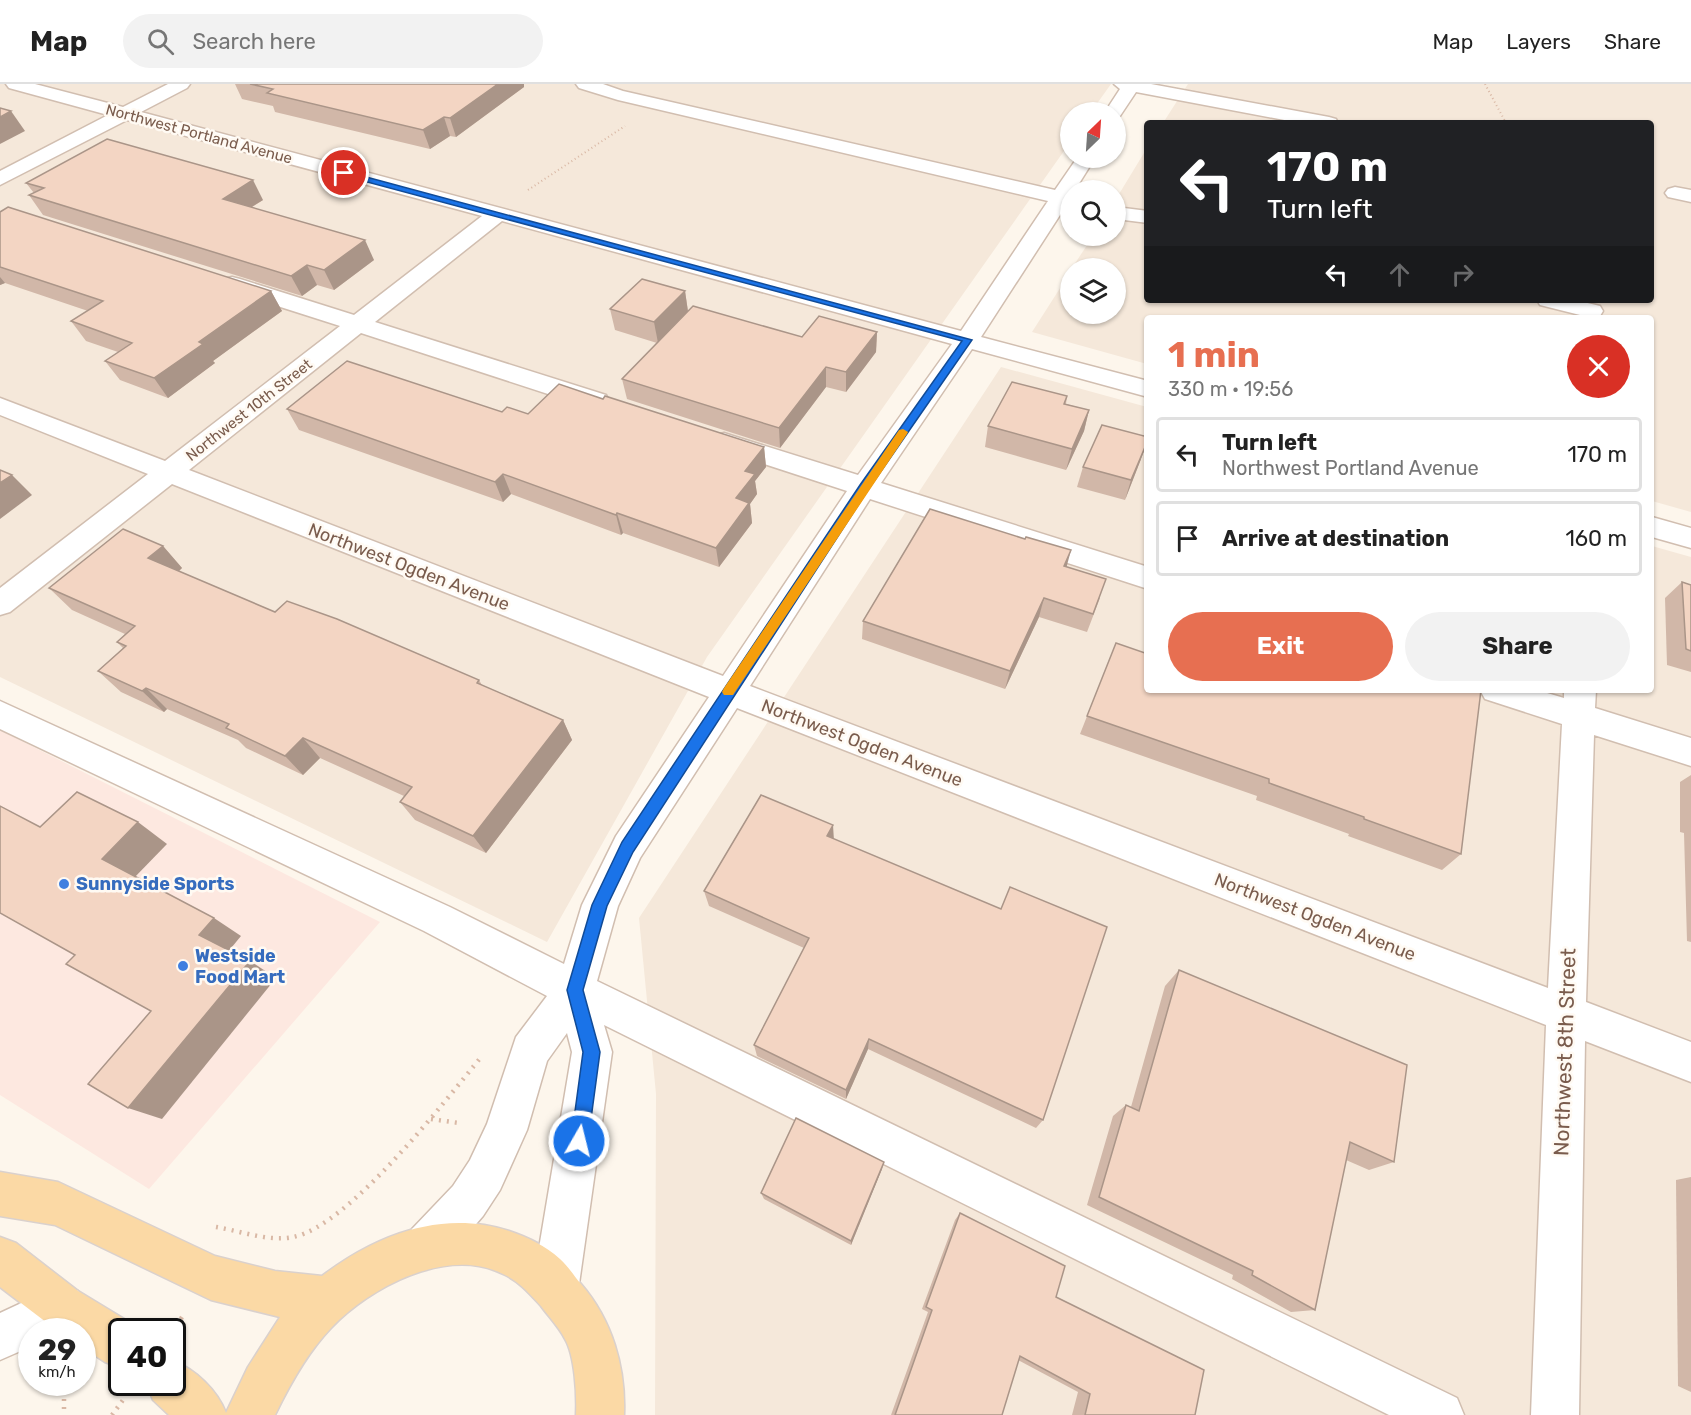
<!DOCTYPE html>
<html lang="en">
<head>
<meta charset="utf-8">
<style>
	:root { --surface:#fff; --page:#f2f2f2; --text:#222; --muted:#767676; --line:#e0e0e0; --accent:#e76f51 }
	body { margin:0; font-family:Rubik,sans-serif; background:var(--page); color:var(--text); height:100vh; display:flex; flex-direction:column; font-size:22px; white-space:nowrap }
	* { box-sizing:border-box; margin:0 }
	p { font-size:20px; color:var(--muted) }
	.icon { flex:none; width:33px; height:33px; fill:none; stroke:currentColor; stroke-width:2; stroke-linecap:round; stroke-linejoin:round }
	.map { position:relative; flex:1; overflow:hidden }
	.drawer { position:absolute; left:1144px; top:231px; width:510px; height:378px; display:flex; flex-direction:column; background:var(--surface); border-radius:6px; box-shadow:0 2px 4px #0004 }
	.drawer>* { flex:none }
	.guide { position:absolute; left:1144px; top:36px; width:510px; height:183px; border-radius:6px; box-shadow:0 2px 4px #0004; background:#202124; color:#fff; overflow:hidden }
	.needle { width:39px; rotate:25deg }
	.controls { position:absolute; left:1060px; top:18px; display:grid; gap:12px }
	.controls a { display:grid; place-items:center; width:66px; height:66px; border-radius:50%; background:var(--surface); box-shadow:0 2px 4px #0004; font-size:30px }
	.speed { position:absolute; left:18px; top:1234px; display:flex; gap:12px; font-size:30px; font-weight:700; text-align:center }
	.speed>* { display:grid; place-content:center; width:78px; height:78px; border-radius:50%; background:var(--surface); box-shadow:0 2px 4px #0004; line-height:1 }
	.speed small { font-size:15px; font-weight:400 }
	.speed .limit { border:3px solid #111; border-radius:9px; background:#fff; color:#111 }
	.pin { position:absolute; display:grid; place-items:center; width:51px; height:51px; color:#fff; margin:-26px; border:3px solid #fff; border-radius:50%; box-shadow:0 2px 6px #0007 }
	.me { position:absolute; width:66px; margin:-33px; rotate:8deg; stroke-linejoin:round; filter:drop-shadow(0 0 4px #0008) }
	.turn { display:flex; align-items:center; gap:21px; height:126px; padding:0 24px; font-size:27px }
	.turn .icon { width:78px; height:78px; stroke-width:2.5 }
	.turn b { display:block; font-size:42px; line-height:51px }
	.lanes { display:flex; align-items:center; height:57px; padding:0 24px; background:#0003; justify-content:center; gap:30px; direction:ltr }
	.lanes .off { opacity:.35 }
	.round { display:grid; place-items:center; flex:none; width:63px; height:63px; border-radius:32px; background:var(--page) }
	.headline { display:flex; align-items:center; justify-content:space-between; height:102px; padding:0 24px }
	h1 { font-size:36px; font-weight:700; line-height:45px; color:var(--accent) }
	.button { display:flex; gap:12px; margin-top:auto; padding:12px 24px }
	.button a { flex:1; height:69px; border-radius:36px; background:var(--accent); color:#fff; font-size:24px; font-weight:700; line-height:69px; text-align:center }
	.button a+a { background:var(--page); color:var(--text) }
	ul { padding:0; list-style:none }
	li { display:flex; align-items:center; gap:18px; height:75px; margin:0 12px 9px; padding:0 12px; border:3px solid var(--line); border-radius:6px }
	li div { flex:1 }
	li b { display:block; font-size:22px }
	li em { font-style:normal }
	header { display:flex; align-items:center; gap:36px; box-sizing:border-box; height:84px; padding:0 30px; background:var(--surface); border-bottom:2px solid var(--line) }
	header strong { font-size:28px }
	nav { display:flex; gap:33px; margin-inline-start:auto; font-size:21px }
	.search { width:420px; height:54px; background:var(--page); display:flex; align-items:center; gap:15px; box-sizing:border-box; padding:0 21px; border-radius:33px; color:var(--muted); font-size:22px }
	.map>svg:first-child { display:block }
	.residential { fill:#f5e8da }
	.commercial { fill:#fde8e0 }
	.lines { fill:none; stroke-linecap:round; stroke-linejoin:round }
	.minor-casing { stroke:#d1beb0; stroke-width:3 }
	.major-casing { stroke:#dad1cd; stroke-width:3 }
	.path-far1 { stroke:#d9b8a5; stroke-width:2; stroke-dasharray:1 3; stroke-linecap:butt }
	.path { stroke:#d9b8a5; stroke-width:4.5; stroke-dasharray:2 6; stroke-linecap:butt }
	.minor { fill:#fff; fill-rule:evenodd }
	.major { fill:#fbd9a5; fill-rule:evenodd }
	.wall { fill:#d1b7a8 }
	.shaded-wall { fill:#aa9588 }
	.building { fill:#f3d5c3; stroke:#aa9588; stroke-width:1.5 }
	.route { fill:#1a73e8; stroke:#114b97; stroke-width:1.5 }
	.slow { fill:#f59e0b }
	.shop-dot { fill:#3f7fe0; stroke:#fffaf3; stroke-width:2 }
	.labels { text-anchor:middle; stroke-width:5; stroke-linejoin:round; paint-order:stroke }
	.far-street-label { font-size:15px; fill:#7a5c4d; stroke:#fffaf3 }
	.street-label { font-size:18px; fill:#7a5c4d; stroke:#fffaf3 }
	.shop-label { font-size:18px; font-weight:bold; fill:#366cbe; stroke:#fffaf3; text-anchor:start }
	.near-street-label { font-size:21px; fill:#7a5c4d; stroke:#fffaf3 }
</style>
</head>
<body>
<header>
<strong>Map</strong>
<div class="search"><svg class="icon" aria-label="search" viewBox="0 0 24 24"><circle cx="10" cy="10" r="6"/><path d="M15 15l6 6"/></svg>Search here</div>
<nav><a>Map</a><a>Layers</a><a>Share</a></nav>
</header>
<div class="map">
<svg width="1691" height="1331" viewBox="0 0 1691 1331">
	<rect width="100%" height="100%" fill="#fdf6ec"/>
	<!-- residential -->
	<g class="residential">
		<path d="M0,0H1111L1091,28H1071V57L707,573L547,858L0,593Z"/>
		<path d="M1188,0H1691V428L1652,417V234H1148L1147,280L1032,248L1071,187V230H1116V184H1072L1093,152H1116V115L1147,64L1148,216H1652V39H1163Z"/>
		<path d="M1001,283L1147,323L1148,606H1652V462L1691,473V1331H655L656,1010L639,834Z"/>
	</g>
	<!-- commercial -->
	<path class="commercial" d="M0,646L380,838L149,1105L0,1011Z"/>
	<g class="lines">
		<!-- minor casing -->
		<g class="minor-casing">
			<g id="minor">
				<path d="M6,0H35L123,23L168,0H190L187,4L141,28L961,247L1048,117L618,16L579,4L576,0H603L623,7L1055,106L1077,74H1095L1075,106H1071V114L981,253L1148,297V313L972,265L881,399L1148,483V505L870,415L750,602L1548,904L1562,640L1485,615L1480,606H1537L1564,614V606H1596L1595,624L1691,654V682L1594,651L1586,918L1691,958V998L1585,957L1579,1331H1531L1546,941L737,624L640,774L618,822L597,897L1457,1314L1464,1331H1389L604,941L612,968L579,1200L572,1216L556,1223L540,1216L533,1200L572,968L567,949L547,977L527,1046L500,1106L483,1132L444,1177L428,1183L412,1177L406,1161L412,1145L453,1102L470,1076L487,1040L516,953L547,912L424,847L0,645V617L450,823L564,880L582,821L616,752L709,613L172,400L10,528L0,531V504L148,390L0,331V314L165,377L340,242L224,205L221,200L224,195L232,193L240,195L354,231L482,132L127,36L0,101V87L108,31L9,4ZM502,137L952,260L858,391L733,352L724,349L715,352L711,358L715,364L847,407L723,592L189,386L361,249L588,323L597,325L606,323L609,317L606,311L375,238Z"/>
				<path d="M1114,0H1151L1329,33L1336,35L1338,39H1300L1136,8L1120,32L1116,33V28H1105L1120,5Z"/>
				<path d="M1675,103L1691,106V118L1668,113L1665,109L1668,105Z"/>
				<path d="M1116,123L1148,127V139L1116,135Z"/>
				<path d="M1537,216H1575L1600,222L1603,227L1600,232L1592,234L1540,221Z"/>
				<path d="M1652,433L1691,444V464L1652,453Z"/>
				<path d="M62,1200L78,1207L85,1223L78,1239L60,1248H32V1262L0,1276V1229Z"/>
			</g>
		</g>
		<!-- major casing -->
		<g class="major-casing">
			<g id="major">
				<path d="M0,1088L58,1098L215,1172L275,1187L322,1192C376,1151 442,1125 509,1147C527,1153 546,1162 560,1175C568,1182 574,1192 581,1200C612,1236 626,1283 624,1331H576C577,1311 575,1272 565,1255C559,1243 549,1233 541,1222C530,1210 519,1197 503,1190C447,1162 370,1203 331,1244C307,1269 290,1300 275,1331H169L153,1316L146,1299H172V1276C196,1286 217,1306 226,1329L248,1283L280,1233L211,1216L55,1141L0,1132Z"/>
				<path d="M0,1153L16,1159L78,1207L139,1244L140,1248H122V1284L105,1278L82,1263V1248H59L0,1203Z"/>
			</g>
		</g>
		<!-- path-far1 -->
		<g class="path-far1">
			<path d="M1485,0L1506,39"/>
			<path d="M528,106L625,42"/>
		</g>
		<!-- path -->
		<g class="path">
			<path d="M431,1035L459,1039"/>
			<path d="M216,1143C241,1147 268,1158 293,1153C349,1142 444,1018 482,972"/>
			<path d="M172,1248L184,1230"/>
			<path d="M64,1299V1331"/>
			<path d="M112,1331L126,1312"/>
		</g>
		<!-- minor -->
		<use href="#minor" class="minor"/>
		<!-- major -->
		<use href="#major" class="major"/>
	</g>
	<!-- wall -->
	<g class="wall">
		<path d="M235,0H524V3L456,53L450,52L430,65L275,28L273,22L242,15Z"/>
		<path d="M26,99L263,116L252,123L374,176L334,206L317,201L302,212L43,131L29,111L34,109Z"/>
		<path d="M0,128L271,207L282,227L213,277L215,279L168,314L120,296L105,277L118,268L86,257L71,237L88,227L5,199L0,201Z"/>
		<path d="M685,207L688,227L802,253L877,248L876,268L846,308L826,303L780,364L627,315L622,295L657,259L615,246L610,225Z"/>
		<path d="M1067,312L1066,320L1089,326L1084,347L1066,386L985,363L988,342Z"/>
		<path d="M603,315L764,363L766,383L755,397L757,410L750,420L752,439L719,483L623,449L621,451L511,410L503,418L299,346L287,325L502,328L528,330Z"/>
		<path d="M1141,375L1125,416L1077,403L1083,383Z"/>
		<path d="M163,462L182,484L179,487L275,528L479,596L482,601L563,636L572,656L486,769L415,736L400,718L404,712L320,674L303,691L246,664L238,656L167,625L164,628L121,608L98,587L123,564L117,558L125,550L72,526L49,504Z"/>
		<path d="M1067,483L1100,514L1087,548L1039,533L1005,605L862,555L863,537Z"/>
		<path d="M1682,498L1691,501V588L1667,581L1665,514Z"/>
		<path d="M1116,559L1461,770L1442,786L1348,752L1349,750L1256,716L1257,712L1080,650Z"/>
		<path d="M1691,691V858L1687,857L1684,749L1680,748V698Z"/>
		<path d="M834,755L1043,1036L1036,1044L868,965L846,1015L757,972L754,961L804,864L709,822L704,807Z"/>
		<path d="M1179,886L1394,1078L1369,1086L1346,1076L1315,1226L1291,1228L1232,1195L1233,1191L1087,1121L1113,1032L1126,1021L1131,1023L1165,902Z"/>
		<path d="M882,1085L851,1161L764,1115L761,1109Z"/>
		<path d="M1691,1093V1308L1678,1302L1676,1096Z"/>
		<path d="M960,1129L1056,1213L1195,1331H1072L1078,1308L1018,1276L1002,1331H891L928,1228L922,1225L955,1136Z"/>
	</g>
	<!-- shaded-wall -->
	<g class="shaded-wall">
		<path d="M498,0H524V3L456,53L450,34Z"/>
		<path d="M11,27L25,47L0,60V33Z"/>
		<path d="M444,33L450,52L430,65L423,46Z"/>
		<path d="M253,96L263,116L234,134L223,115Z"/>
		<path d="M365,156L374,176L334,206L324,186Z"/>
		<path d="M307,181L317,201L302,212L291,192Z"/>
		<path d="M0,193L5,199L0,201Z"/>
		<path d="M271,207L282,227L213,277L215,279L168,314L154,294L199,258Z"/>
		<path d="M685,207L688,228L658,259L654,238Z"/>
		<path d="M877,248L876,268L846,308V288Z"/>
		<path d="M826,283V303L780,364L779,344Z"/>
		<path d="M1089,326L1084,347L1066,386L1072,365Z"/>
		<path d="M1148,356L1141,375L1125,416L1131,396Z"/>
		<path d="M764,363L766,383L755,397L757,410L750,420L752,439L719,483L716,464L736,414L745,387Z"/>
		<path d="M503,390L511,410L503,418L495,398Z"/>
		<path d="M12,391L32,411L0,435V399Z"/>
		<path d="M617,429L623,449L621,451L616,431Z"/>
		<path d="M163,462L182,484L168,497L148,474Z"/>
		<path d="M1071,466L1066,485L1064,482Z"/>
		<path d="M1044,514L1039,533L1005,605L1010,587Z"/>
		<path d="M146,604L167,625L164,628L142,607Z"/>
		<path d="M563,636L572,656L486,769L473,752Z"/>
		<path d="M303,654L320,674L303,691L285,672Z"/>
		<path d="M138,738L167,760L133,795L102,775Z"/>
		<path d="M833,741L834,757L827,752Z"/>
		<path d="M214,834L241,852L227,869L199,851Z"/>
		<path d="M250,877L276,894L162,1035L128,1024Z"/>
		<path d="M869,955L868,965L846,1015V1006Z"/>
		<path d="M884,1078L882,1085L851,1161V1157Z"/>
	</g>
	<!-- building -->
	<g class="building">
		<path d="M250,0H498L450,34L444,33L423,46L267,9L273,5Z"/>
		<path d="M0,24L11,27L0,33Z"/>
		<path d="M107,55L253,96L223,115L365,156L324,186L307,181L291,192L29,111L44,104L26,99Z"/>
		<path d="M8,123L271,207L199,258L203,260L154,294L105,277L132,259L71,237L103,217L0,183V128Z"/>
		<path d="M642,195L685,207L654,238L610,225Z"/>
		<path d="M693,222L802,253L819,232L877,248L846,288L826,283L779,344L622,295Z"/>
		<path d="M347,277L502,328L507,323L528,330L559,300L603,315L605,312L764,363L745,387L755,390L736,414L749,419L716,464L617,429L616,431L503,390L495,398L287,325Z"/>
		<path d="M1012,298L1067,312L1064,320L1089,326L1072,365L988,342Z"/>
		<path d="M1102,341L1148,353V356L1131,396L1083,383Z"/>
		<path d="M0,386L12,391L0,399Z"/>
		<path d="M930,425L1025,455L1026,453L1071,466L1064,482L1106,495L1093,530L1044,514L1010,587L863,537Z"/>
		<path d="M123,445L163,462L148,474L275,528L287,517L337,535L479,596L477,599L563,636L473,752L400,718L412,703L303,654L285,672L226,644L229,640L146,604L142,607L98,587L126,562L117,558L135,542L49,504Z"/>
		<path d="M1682,498L1691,501V567L1686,565Z"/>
		<path d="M1116,559L1148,570V606H1481L1461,770L1364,735V733L1269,699V695L1087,632Z"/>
		<path d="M77,708L138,738L102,775L214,834L199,851L250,877L128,1024L88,1000L151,927L66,880L75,871L0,829V722L40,743Z"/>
		<path d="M761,711L833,741L827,752L1001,825L1010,803L1107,843L1043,1036L869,955L846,1006L754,961L809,854L704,807Z"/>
		<path d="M1179,886L1407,981L1394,1078L1350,1058L1315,1226L1252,1191L1253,1187L1099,1113L1126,1021L1139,1027Z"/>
		<path d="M796,1034L884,1078L851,1157L761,1109Z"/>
		<path d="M960,1129L1065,1182L1056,1213L1204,1286L1195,1331H1085L1090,1310L1020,1272L1002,1331H895L932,1226L926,1223Z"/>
	</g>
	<!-- route -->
	<path class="route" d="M344,87L972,256L868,406L633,768L607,822L583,906L600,968L588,1057L586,1063L579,1066L573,1063L571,1057L583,968L567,906L592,821L622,758L860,401L962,257L341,91V87Z"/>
	<!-- slow -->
	<path class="slow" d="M903,345L908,348L907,350L733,611H724L722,608L724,604L899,346Z"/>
	<!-- markers -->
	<g class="shop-dot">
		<circle cx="64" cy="800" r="6"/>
		<circle cx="183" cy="882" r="6"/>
	</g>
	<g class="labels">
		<!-- far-street labels -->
		<g class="far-street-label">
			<text transform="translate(199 50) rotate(15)" y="5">Northwest Portland Avenue</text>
			<text transform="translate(249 326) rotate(-38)" y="5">Northwest 10th Street</text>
		</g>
		<!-- street labels -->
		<g class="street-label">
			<text transform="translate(409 483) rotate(21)" y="6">Northwest Ogden Avenue</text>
			<text transform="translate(862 659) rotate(21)" y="6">Northwest Ogden Avenue</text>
			<text transform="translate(1315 833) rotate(21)" y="6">Northwest Ogden Avenue</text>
		</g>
		<!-- shop labels -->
		<g class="shop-label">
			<text x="76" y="806">Sunnyside Sports</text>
			<text x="195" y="878">Westside<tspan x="195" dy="21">Food Mart</tspan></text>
		</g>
		<!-- near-street labels -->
		<g class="near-street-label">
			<text transform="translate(1565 968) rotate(-88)" y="7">Northwest 8th Street</text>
		</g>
	</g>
</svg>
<div class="controls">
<a><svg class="needle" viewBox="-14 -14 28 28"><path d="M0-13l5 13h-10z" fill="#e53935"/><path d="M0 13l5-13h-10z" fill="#767676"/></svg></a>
<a><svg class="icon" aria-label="search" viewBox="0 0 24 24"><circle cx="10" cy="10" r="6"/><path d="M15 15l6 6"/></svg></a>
<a><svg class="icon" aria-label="layers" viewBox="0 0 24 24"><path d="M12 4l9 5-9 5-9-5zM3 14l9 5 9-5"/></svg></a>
</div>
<div class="speed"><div>29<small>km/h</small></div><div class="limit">40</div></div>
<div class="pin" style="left:344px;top:89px;background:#d93025"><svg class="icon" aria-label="arrive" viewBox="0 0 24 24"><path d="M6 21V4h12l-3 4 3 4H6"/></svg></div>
<svg class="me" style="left:579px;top:1057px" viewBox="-20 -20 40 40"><circle r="17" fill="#1a73e8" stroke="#fff" stroke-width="3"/><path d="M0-11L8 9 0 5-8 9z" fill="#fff"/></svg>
<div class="guide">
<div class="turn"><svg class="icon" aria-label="left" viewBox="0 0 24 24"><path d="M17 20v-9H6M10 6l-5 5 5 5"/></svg><div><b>170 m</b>Turn left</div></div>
<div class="lanes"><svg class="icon" aria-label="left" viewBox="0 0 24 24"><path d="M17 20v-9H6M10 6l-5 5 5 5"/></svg><svg class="icon off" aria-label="ahead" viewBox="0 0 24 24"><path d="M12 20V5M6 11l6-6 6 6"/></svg><svg class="icon off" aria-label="right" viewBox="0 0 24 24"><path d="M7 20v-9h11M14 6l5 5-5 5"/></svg></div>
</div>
<section class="drawer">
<div class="headline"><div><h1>1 min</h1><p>330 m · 19:56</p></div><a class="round" style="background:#d93025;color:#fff"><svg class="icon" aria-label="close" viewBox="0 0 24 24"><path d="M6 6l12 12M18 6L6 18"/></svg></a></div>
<ul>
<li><svg class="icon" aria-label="left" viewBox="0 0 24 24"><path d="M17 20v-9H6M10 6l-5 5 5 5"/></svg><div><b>Turn left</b><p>Northwest Portland Avenue</p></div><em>170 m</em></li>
<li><svg class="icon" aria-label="arrive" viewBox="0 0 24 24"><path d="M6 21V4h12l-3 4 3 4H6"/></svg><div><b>Arrive at destination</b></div><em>160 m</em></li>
</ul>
<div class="button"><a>Exit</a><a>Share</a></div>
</section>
</div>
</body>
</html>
